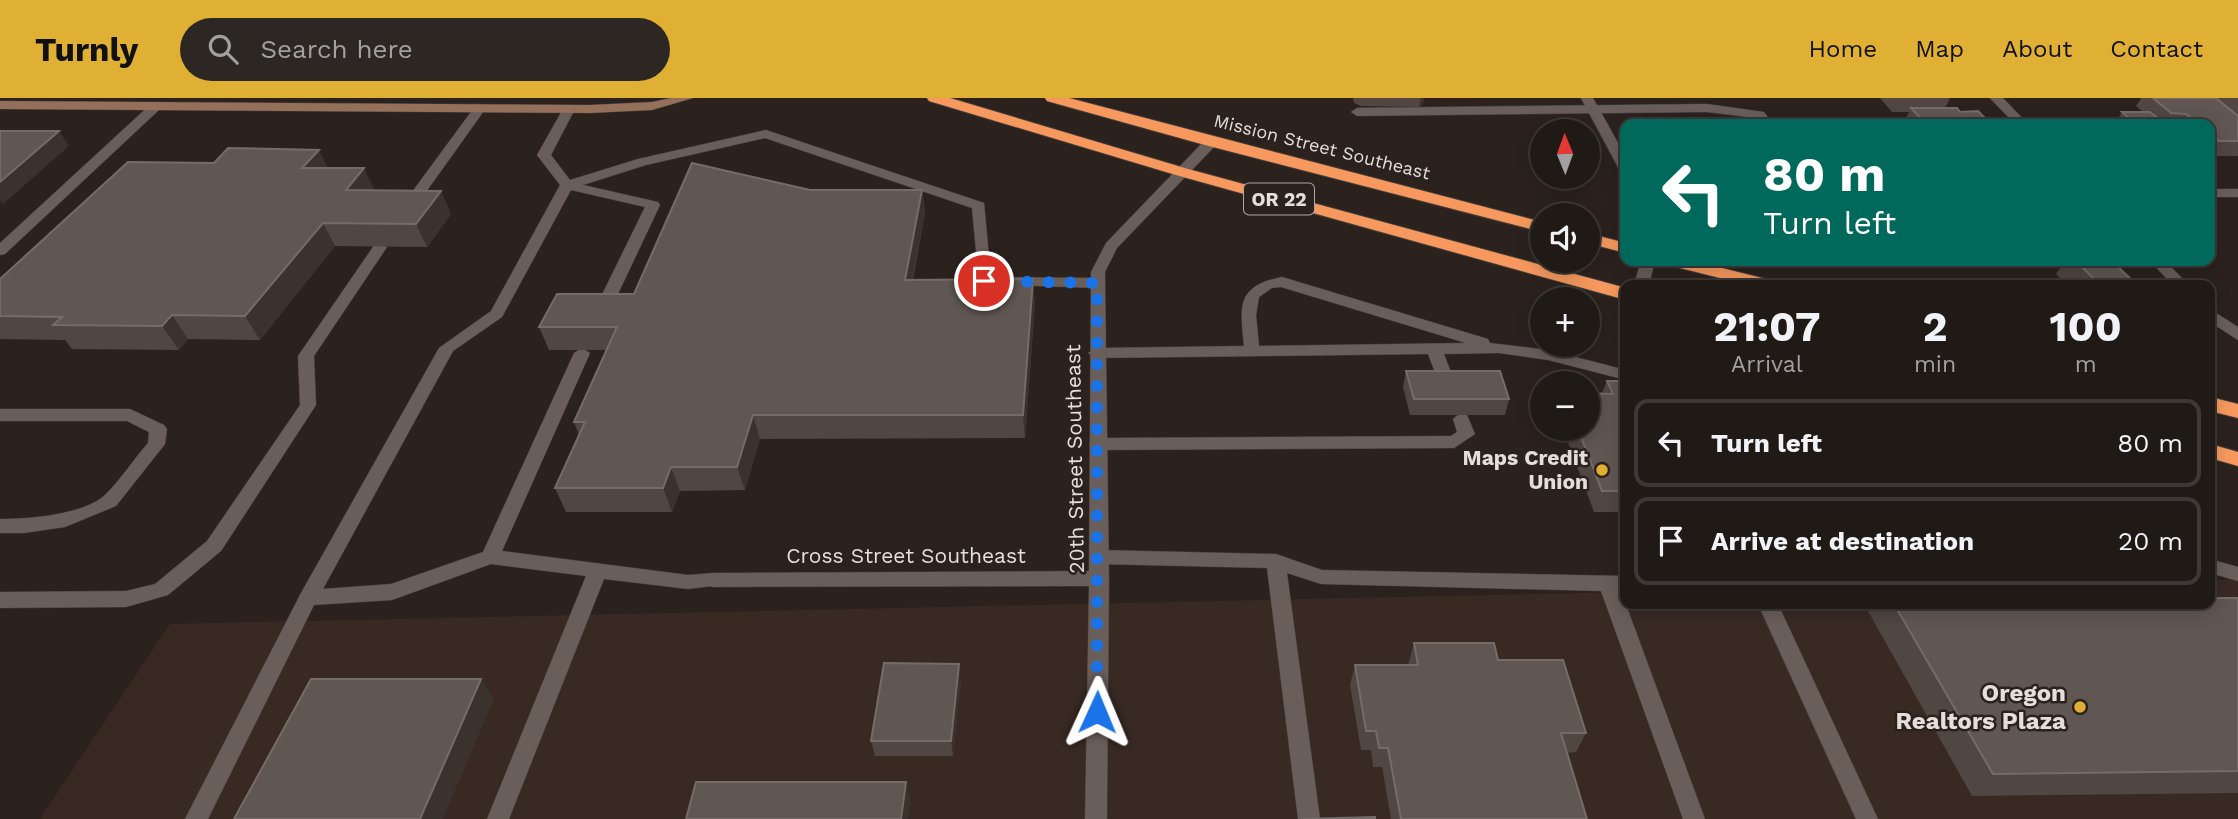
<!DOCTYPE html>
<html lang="en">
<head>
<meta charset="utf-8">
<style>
	:root { --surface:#201a16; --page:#2d2723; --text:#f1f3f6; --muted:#a2a1a1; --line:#3d3835; --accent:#e0b034 }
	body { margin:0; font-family:"Work Sans",sans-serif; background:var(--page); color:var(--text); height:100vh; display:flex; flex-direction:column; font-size:26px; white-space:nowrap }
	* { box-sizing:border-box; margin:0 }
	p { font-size:23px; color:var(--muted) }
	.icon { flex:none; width:38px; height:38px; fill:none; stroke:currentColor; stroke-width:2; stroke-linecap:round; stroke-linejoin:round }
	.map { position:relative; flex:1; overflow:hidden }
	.details { position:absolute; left:1620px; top:182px; width:595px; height:329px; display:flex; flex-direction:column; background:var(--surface); border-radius:14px; box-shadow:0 4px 18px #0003,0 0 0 2px var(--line) }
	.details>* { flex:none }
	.hud { position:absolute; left:1620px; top:21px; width:595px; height:147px; border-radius:14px; box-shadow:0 4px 18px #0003,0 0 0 2px var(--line); background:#00695c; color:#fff; overflow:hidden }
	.needle { width:46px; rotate:359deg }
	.tools { position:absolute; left:1530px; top:21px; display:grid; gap:14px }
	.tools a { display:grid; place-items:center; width:70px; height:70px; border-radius:50%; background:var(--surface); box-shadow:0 4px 18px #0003,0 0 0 2px var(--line); font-size:35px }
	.pin { position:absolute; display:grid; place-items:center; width:60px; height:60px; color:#fff; margin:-30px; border:4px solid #fff; border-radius:50%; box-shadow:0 2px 7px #0007 }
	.me { position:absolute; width:77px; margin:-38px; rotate:1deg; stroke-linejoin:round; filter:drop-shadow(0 0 5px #0008) }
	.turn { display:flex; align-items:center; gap:24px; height:147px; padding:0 28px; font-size:32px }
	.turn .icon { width:91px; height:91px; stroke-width:2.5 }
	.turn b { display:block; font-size:49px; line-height:60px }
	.eta { display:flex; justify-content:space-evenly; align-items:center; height:119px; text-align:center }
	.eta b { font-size:42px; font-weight:700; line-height:49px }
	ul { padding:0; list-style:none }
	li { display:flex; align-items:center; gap:21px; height:88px; margin:0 14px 10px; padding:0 14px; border:4px solid var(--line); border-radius:14px }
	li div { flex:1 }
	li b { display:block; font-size:26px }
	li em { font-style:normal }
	header { display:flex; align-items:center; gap:42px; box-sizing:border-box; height:98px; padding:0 35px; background:var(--accent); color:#111 }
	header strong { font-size:33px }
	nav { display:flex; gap:38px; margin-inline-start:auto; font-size:24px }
	.search { width:490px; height:63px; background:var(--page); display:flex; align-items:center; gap:18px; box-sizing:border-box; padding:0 24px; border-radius:38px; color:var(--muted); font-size:26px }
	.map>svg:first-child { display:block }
	.built { fill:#382923 }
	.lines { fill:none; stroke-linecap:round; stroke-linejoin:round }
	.lane-casing { stroke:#453e3b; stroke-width:1 }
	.street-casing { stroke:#453e3b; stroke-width:1 }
	.secondary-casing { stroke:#453e3b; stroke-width:1 }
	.highway-casing { stroke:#453e3b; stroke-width:2 }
	.lane { fill:#695e5a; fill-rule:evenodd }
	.street { fill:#695e5a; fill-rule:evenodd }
	.secondary { fill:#94705b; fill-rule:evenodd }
	.highway { fill:#f7995e; fill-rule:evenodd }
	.wall { fill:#504642 }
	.shaded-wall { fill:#3b312d }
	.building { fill:#605753; stroke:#756c68; stroke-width:2 }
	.route { stroke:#1a73e8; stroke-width:12; stroke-dasharray:0 21.6 }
	.poi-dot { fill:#e0b034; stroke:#2b221e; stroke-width:2.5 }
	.labels { text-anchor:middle; stroke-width:5; stroke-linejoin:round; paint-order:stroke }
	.far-street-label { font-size:18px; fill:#e5dedb; stroke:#2b221e }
	.shield { fill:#2b221e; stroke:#ada6a2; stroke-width:2 }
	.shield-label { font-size:19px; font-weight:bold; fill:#e5dedb }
	.poi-label { font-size:21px; font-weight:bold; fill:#e5dedb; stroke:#2b221e; text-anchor:end }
	.street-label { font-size:21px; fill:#e5dedb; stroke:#2b221e }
	.near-poi-label { font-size:24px; font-weight:bold; fill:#e5dedb; stroke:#2b221e; text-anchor:end }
</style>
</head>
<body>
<header>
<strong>Turnly</strong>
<div class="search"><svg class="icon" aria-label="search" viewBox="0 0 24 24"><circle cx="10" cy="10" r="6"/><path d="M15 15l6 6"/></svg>Search here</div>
<nav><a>Home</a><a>Map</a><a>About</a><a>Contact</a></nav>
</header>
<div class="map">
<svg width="2238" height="721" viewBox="0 0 2238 721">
	<rect width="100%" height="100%" fill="#2b221e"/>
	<!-- built -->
	<path class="built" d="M2238,481V721H40L170,526L1626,494V506H2210V482Z"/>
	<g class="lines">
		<!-- lane casing -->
		<g class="lane-casing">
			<g id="lane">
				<path d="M156,4L160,5V11L5,156L0,157V145L152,5Z"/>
				<path d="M480,6L486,10L411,115H401V109L476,7Z"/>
				<path d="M1707,6L1764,14L1773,26H1761L1756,20L1707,14L1357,18L1351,14L1357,10Z"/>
				<path d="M569,7L575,11L551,57L570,82L638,61L766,32L984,105L991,179L1097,180L1105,185L1097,190L979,186L972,110L765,40L646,67L583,87L658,104L660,107L609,215L601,220L593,215L645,109L571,92L502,219L453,253L323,491L391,486L483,454L574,255L582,250L590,255L502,453L688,477L713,475L720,477L723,482L720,487L688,491L604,481L509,721H487L586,478L491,466L392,502L314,507L208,721H185L301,495L439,250L491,213L560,87L537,57L563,11Z"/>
				<path d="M380,145L387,149L314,258L316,307L221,453L168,497L126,509L0,510V494L126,493L155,486L207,443L300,307L298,258L375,146Z"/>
				<path d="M1282,179L1488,241L1490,245L1548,252L1626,272V282L1548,262L1499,255L1444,256L1458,293L1450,299L1442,293L1428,256L1096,260L1088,255L1096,250L1244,248C1240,208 1236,188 1282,179ZM1281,189L1466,245L1259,248L1256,217L1259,199L1272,190Z"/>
				<path d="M0,311H130L164,327L167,331L165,346L116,408L65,429L24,435H0V421C28,421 85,417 106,396C121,381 134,361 148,345L149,334L127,323H0Z"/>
				<path d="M1461,315L1467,317L1475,336L1454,350L1098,352L1089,346L1098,340L1451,338L1457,334L1453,321Z"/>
				<path d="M1099,452L1276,456L1322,472L1626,478V494L1621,493L1705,721H1683L1601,493L1321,486L1287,475L1320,721H1298L1267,470L1099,466L1092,464L1090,459L1092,454Z"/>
				<path d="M2210,461L2238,469V483L2210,475Z"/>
				<path d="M1758,506H1778L1878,721H1856Z"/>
			</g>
		</g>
		<!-- street casing -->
		<g class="street-casing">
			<g id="street">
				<path d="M1581,0H1593L1626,59V75L1619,71Z"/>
				<path d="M1990,0H2003L2028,26H2015Z"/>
				<path d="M1211,40L1217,44L1216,47L1117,150L1105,174L1109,480L1107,721H1085L1089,488L713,489L706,487L703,482L706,477L713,475L1089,473L1091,174L1106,145L1206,41Z"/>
				<rect x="2210" y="91" width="28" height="8"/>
				<path d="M1641,163H1655L1649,187H1634Z"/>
				<path d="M2150,163H2165L2189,187H2173Z"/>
				<path d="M2210,211L2238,229V242L2210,224Z"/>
			</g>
		</g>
		<!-- secondary casing -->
		<g class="secondary-casing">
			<path id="secondary" d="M671,0H693L652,12L590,15L0,11V3L590,7L652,4Z"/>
		</g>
		<!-- highway casing -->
		<g class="highway-casing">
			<g id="highway">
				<path d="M927,0H950L1188,71L1626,190V202L1176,77L929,3Z"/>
				<path d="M1045,0H1069L1542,124V134L1205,47L1047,3Z"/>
				<path d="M1587,135L1626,145V155L1587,145Z"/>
				<path d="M1665,163H1694L1774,183L1777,187H1748L1668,167Z"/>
				<path d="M2210,299L2238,306V320L2210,313Z"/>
				<path d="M2210,346L2238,354V368L2210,360Z"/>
			</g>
		</g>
		<!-- lane -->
		<use href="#lane" class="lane"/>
		<!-- street -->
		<use href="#street" class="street"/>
		<!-- secondary -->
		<use href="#secondary" class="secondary"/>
		<!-- highway -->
		<use href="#highway" class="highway"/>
	</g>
	<!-- wall -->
	<g class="wall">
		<path d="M1353,0H1424L1423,5L1419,9L1361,8L1354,5Z"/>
		<path d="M1880,0H1950L1945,10L1960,14L1991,26H1905L1904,24L1909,14H1892Z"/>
		<path d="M2140,0H2238V58H2210V26H2106L2107,24H2120L2117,22L2122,14H2143L2136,8L2141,1Z"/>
		<path d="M328,70L375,92L451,116L427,149L335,148L260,242L188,241L179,252L72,251L65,242L0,241V181Z"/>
		<path d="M810,92H922L925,114L913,182L1035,205L1025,340L760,341L745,392L680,393L672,414H566L555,390L579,337L574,324L606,252H549L539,229L634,196Z"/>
		<path d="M2065,163H2112L2136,186L2135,187H2067L2056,176Z"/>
		<path d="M1406,273L1509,301L1505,317H1410L1403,289Z"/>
		<path d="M1607,283H1626V414H1594L1563,331H1587Z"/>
		<path d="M2238,500V695L1972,698L1864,506H2210Z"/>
		<path d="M1414,545L1498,562L1586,635L1576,654L1567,655L1587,721H1391L1382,669H1373L1371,652H1361L1350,587L1355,567H1408Z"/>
		<path d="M961,581L953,658H875L871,643Z"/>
	</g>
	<!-- shaded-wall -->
	<g class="shaded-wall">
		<path d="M1421,0H1424L1423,5L1419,9Z"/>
		<path d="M59,33L69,48L3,106L0,102V84Z"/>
		<path d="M319,52L330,74L302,70Z"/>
		<path d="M364,70L375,93L346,92Z"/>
		<path d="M922,92L925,114L908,205L905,182Z"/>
		<path d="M441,93L451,116L427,149L416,126Z"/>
		<path d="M323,125L335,148L260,242L245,218Z"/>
		<path d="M1033,181L1035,205L1025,340L1023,317Z"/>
		<path d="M172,217L188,241L179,252L162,228Z"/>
		<path d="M753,317L760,341L745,392L737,369Z"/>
		<path d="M671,369L680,393L672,414L663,390Z"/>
		<path d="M959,566L961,581L953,658L951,643Z"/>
		<path d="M481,581L494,601L443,721H420Z"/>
		<path d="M906,684L911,703L908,721H901Z"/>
	</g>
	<!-- building -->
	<g class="building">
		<path d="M2153,0H2216L2238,18V43H2219L2210,36V26H2199L2186,16L2171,15Z"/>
		<path d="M1911,10H1957L1960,14L1978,13L1991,26L1925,25Z"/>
		<path d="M2122,14H2150L2165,26H2109L2107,24H2133Z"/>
		<path d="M0,33H59L0,84Z"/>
		<path d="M228,50L319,52L302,70H364L346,92L441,93L416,126L323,125L245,218L172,217L162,228L53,227L62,219L0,218V181L128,64L214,65Z"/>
		<path d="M692,65L810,92H922L905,182L1033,181L1023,317H753L737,369H671L663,390H555L585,324H574L617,229H539L557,196H634Z"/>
		<path d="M2076,163H2112L2136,186L2100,187Z"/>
		<path d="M1406,273H1500L1509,301H1414Z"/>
		<path d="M1607,283H1626V393H1602L1578,331H1587V295L1613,296Z"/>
		<path d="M2210,500H2238V673L1993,676L1894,506H2210Z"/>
		<path d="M1414,545H1494L1498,562H1563L1586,635H1561L1587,721H1401L1388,650H1379L1376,633H1366L1355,567H1418Z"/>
		<path d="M884,565L959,566L951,643H871Z"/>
		<path d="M311,581H481L420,721H234Z"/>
		<path d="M696,684H906L901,721H686Z"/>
		<path d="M1375,719V721H1301Z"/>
	</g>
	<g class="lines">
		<!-- route -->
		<path class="route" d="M984,183L1097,185V614"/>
	</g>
	<!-- markers -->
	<g class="poi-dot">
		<circle cx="1602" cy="372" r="7"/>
		<circle cx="2080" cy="609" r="7"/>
	</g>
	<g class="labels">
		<!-- far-street labels -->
		<g class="far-street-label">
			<text transform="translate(1322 49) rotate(14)" y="6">Mission Street Southeast</text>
		</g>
		<!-- shield labels -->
		<rect class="shield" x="1244" y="85.5" width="70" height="31" rx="5"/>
		<g class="shield-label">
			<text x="1279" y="108">OR 22</text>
		</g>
		<!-- poi labels -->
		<g class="poi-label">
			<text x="1588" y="367">Maps Credit<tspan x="1588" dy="24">Union</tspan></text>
		</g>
		<!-- street labels -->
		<g class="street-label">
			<text transform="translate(1075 361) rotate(-91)" y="7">20th Street Southeast</text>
			<text x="906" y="465">Cross Street Southeast</text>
		</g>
		<!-- near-poi labels -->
		<g class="near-poi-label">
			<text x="2066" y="603">Oregon<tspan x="2066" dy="28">Realtors Plaza</tspan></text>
		</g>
	</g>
</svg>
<div class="tools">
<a><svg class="needle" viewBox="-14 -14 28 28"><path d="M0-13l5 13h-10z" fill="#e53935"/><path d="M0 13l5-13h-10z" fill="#a2a1a1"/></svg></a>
<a><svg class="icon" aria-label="sound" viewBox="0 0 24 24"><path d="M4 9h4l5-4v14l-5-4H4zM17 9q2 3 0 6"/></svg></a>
<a>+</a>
<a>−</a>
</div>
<div class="pin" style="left:984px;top:183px;background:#d93025"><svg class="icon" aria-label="arrive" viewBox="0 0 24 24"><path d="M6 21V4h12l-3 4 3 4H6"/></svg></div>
<svg class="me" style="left:1097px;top:614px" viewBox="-20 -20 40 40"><path d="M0-17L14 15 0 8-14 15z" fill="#1a73e8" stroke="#fff" stroke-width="4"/></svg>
<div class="hud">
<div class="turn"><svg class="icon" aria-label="left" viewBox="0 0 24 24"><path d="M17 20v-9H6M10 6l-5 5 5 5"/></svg><div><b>80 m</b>Turn left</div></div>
</div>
<section class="details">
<div class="eta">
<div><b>21:07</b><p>Arrival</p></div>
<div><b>2</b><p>min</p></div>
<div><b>100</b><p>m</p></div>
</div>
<ul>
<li><svg class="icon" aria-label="left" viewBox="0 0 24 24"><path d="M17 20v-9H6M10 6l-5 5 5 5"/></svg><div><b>Turn left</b></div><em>80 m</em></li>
<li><svg class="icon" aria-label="arrive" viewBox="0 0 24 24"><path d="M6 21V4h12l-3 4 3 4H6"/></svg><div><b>Arrive at destination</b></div><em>20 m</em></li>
</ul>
</section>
</div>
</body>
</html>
